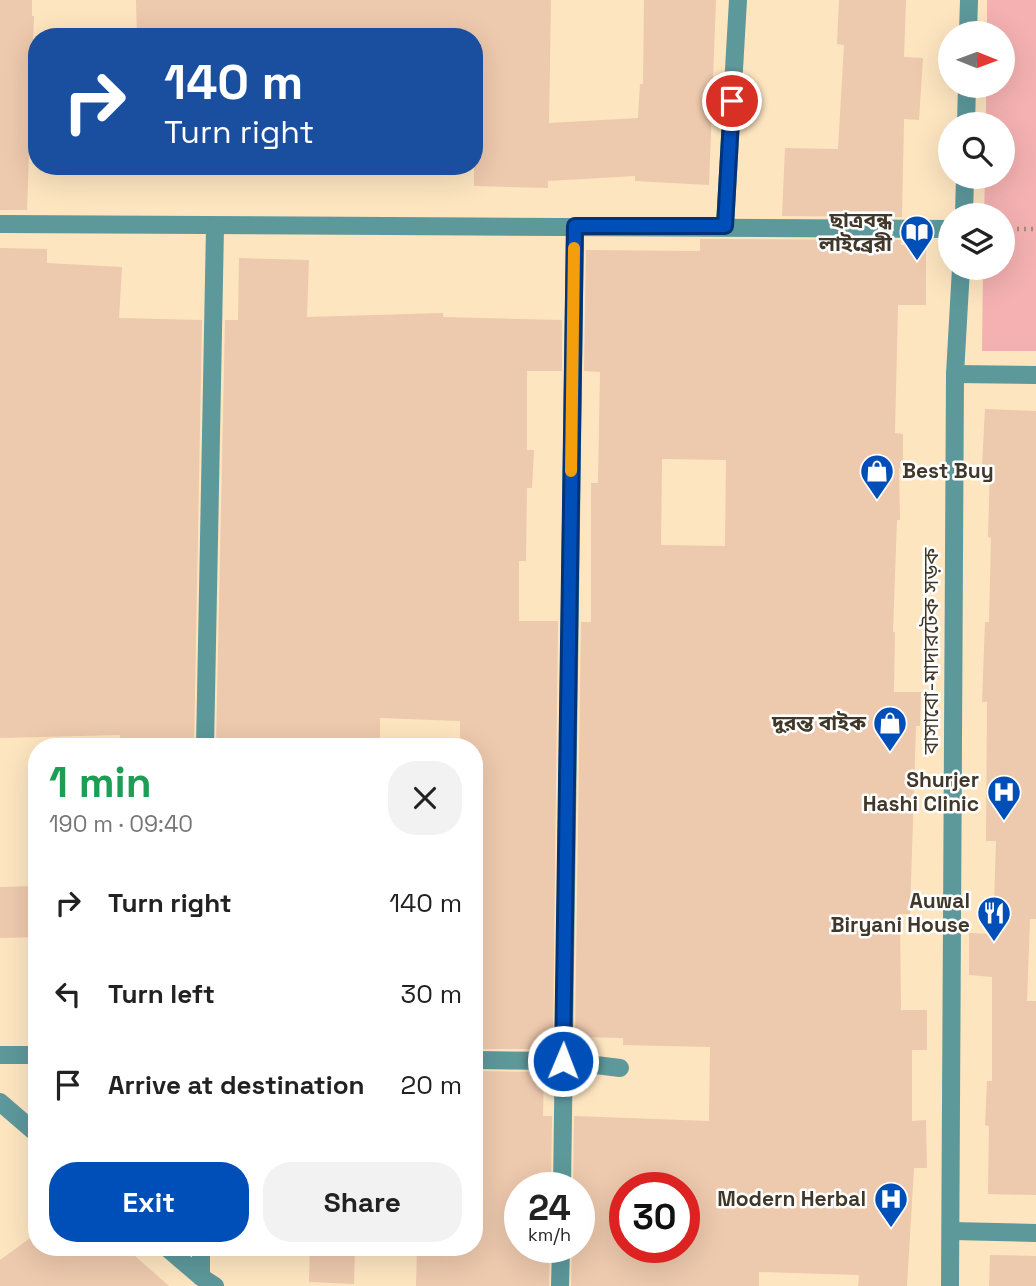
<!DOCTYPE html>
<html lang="en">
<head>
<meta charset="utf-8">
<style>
	:root { --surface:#fff; --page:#f2f2f2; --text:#222; --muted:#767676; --accent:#004fb9 }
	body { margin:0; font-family:"Space Grotesk","Noto Sans Bengali",sans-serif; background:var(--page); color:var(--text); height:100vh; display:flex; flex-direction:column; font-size:26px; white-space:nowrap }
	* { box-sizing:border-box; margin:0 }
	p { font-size:23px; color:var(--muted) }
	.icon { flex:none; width:38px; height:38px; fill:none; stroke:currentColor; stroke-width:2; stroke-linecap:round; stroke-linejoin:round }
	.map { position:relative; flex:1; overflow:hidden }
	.drawer { position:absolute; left:28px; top:738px; width:455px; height:518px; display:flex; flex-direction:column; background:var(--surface); border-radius:28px; box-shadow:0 7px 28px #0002 }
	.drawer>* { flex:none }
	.guide { position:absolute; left:28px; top:28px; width:455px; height:147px; border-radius:28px; box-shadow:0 7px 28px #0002; background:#1a4fa0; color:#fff; overflow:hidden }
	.needle { width:46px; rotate:91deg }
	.controls { position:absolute; left:938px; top:21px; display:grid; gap:14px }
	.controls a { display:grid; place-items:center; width:77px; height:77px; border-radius:50%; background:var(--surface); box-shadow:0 7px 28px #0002; font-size:35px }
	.speed { position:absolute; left:504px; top:1172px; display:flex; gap:14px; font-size:35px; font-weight:700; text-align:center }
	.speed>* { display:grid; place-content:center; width:91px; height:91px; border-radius:50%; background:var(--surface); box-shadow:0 7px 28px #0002; line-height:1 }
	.speed small { font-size:18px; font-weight:400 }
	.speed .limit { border:10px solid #d22; background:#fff; color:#111 }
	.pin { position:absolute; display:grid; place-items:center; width:60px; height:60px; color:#fff; margin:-30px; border:4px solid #fff; border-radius:50%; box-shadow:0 2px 7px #0007 }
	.me { position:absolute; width:77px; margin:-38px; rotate:1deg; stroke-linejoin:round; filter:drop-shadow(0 0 5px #0008) }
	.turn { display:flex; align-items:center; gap:24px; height:147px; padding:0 21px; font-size:32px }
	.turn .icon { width:91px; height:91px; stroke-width:2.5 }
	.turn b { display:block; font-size:49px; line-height:60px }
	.round { display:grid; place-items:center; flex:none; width:74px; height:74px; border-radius:28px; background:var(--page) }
	.head { display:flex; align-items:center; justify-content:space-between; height:119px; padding:0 21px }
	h1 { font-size:42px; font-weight:800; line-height:52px; color:#1e9e55 }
	.primary-button { display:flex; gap:14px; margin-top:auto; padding:14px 21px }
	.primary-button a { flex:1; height:80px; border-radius:28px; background:var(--accent); color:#fff; font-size:28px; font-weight:800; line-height:80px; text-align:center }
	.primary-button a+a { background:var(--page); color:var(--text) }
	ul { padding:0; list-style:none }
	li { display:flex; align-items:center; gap:21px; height:91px; padding:0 21px }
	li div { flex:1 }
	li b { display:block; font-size:26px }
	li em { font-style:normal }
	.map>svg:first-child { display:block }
	.green { fill:#f5b1b1 }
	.building { fill:#edc9ad; fill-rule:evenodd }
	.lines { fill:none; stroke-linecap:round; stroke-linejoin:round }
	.path { stroke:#a08f75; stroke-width:4.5; stroke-dasharray:2 5; stroke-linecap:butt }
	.minor { stroke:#5d989b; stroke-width:18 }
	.route-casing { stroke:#003378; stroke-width:18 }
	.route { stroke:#004fb9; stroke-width:12 }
	.slow { stroke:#f59e0b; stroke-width:12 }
	.labels { text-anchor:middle; stroke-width:5; stroke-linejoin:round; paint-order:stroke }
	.poi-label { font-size:21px; font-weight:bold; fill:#413829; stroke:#fff; text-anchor:end }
	.street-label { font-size:21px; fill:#413829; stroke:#fff }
</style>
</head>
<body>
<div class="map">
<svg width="1036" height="1286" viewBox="0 0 1036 1286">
	<rect width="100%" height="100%" fill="#fde5c0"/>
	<!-- green -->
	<path class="green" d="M987,0H1036V351H982L983,268H1003V215H984L985,177H1003V124H986V86H1003V33H987Z"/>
	<!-- building -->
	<g class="building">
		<path d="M0,0H32V16H34L27,210H0Z"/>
		<path d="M136,0H551L549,123L638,118L640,84H643L644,0H716L709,185L635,181V176L548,181V188L474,186V37H137Z"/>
		<path d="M839,0H906L904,57L923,58L919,120L904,119L902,217L782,216L785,148L838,149L844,45L837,44Z"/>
		<path d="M700,239L901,240V245H926V305H898L895,433L903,434V468H899L900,520H897L893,632H895L894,692H921L920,726H916L910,914H900L901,1010H927V1050H912V1121L926,1120L927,1168H914L907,1286H858L859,1275L759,1272V1286H571L572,1248H579V1188H573L574,1116L709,1121L710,1047L623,1045V1038L575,1037L581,622H591V483H598L600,372L584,371L586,250L700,251ZM662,459L726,460L725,546L661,545ZM625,1188H684V1248H625Z"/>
		<path d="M0,248L47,249V263L122,267L119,318L202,320L194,747H119L120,735L0,738Z"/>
		<path d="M239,258L309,260L307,317L443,313V317L562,320V371H527V450H534L532,488H527L526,561H519V621H558L553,1036H545V1049H474V747H460V721L380,718V747H216L225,320H238Z"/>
		<path d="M985,409L1036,411V919H1030L1027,1001H1036V1195L988,1194L989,1126L985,1125L987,1081H992V977L969,975V933L993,934L996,841H986L987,702H982L985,622H989L991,538L988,537L990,466H982Z"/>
		<path d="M37,886V937L0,938V887Z"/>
		<path d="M474,1071L544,1072L543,1116H552L551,1188H520V1248H550L549,1286H416L417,1248H474Z"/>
		<path d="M37,1233V1248H126L169,1286H0V1260Z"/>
		<path d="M310,1248H355L354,1284L309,1282Z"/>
		<path d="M990,1255L1036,1256V1286H989Z"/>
	</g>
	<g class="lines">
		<!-- path -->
		<path class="path" d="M1003,229H1036"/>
		<!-- minor -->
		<g class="minor">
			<path d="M968,33L969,0"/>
			<path d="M966,124L967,86"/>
			<path d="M964,215L965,177"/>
			<path d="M0,224C317,228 633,225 950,229"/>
			<path d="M725,226L738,0"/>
			<path d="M955,374L1036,375"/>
			<path d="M205,747L215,227"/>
			<path d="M0,1055H37"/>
			<path d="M474,1060L563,1061L620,1068"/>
			<path d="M0,1102L37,1134"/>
			<path d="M562,1188L575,226"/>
			<path d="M952,1231L1036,1233"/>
			<path d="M167,1248L201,1277L215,1286"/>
			<path d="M201,1248V1277"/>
			<path d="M560,1286L561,1248"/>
			<path d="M950,1286L955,374L961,268"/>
		</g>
	</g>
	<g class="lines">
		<!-- route casing -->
		<g class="route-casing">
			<path id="route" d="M563,1061L575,226H725L732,101"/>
		</g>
		<!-- route -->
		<use href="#route" class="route"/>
		<!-- slow -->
		<path class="slow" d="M571,471L574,248"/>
	</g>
	<!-- icons -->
	<defs>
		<g id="library-pin" transform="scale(1.75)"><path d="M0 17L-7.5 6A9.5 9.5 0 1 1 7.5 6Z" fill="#004fb9" stroke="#fff"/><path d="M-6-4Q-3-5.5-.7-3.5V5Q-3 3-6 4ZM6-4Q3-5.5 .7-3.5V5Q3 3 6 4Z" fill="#fff"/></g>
		<g id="shop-pin" transform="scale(1.75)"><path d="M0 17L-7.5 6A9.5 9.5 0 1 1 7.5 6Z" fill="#004fb9" stroke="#fff"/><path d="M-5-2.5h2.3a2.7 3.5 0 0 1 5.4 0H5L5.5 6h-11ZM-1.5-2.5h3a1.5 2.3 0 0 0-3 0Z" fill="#fff"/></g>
		<g id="hospital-pin" transform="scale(1.75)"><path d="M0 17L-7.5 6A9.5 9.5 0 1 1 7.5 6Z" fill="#004fb9" stroke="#fff"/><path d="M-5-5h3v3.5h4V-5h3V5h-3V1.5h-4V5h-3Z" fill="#fff"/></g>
		<g id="restaurant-pin" transform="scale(1.75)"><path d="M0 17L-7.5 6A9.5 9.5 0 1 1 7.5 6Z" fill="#004fb9" stroke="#fff"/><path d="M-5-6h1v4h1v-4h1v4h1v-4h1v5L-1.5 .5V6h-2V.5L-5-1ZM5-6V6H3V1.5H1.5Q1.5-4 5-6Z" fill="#fff"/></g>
	</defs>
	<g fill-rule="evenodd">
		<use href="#library-pin" x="917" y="232"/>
		<use href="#shop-pin" x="877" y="471"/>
		<use href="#shop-pin" x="890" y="723"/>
		<use href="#hospital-pin" x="1004" y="792"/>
		<use href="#restaurant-pin" x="994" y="913"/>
		<use href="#hospital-pin" x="891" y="1199"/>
	</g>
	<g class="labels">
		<!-- poi labels -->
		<g class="poi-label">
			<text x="892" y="227">ছাত্রবন্ধু<tspan x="892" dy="24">লাইব্রেরী</tspan></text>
			<text x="902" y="478" text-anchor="start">Best Buy</text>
			<text x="866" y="730">দুরন্ত বাইক</text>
			<text x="979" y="787">Shurjer<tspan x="979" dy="24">Hashi Clinic</tspan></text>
			<text x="970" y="908">Auwal<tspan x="970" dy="24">Biryani House</tspan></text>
			<text x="866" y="1206">Modern Herbal</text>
		</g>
		<!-- street labels -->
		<g class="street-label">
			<text transform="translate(931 651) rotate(-90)" y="7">বাসাবো-মাদারটেক সড়ক</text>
		</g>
	</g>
</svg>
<div class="controls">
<a><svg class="needle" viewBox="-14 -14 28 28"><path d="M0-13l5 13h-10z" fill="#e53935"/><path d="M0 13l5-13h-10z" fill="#767676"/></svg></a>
<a><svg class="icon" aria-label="search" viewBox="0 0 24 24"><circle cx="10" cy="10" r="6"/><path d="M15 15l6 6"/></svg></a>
<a><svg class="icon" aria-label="layers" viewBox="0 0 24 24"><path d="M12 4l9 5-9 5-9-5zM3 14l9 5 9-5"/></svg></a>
</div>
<div class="speed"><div>24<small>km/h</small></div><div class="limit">30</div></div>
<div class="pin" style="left:732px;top:101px;background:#d93025"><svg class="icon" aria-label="arrive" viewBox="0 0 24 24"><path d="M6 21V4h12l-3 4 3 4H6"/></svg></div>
<svg class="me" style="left:563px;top:1061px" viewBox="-20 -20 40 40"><circle r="17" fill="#004fb9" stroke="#fff" stroke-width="3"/><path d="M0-11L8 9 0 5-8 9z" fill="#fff"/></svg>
<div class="guide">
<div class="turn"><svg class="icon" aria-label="right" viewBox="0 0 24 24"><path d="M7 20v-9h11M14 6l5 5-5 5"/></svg><div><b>140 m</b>Turn right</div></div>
</div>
<section class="drawer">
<div class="head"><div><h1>1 min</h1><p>190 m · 09:40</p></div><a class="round"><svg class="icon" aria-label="close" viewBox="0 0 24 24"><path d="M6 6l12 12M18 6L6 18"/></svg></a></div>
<ul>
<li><svg class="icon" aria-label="right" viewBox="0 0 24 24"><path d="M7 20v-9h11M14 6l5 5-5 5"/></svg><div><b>Turn right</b></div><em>140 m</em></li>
<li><svg class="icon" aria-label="left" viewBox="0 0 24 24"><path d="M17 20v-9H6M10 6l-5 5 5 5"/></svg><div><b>Turn left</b></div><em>30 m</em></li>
<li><svg class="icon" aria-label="arrive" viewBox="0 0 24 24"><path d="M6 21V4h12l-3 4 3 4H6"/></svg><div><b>Arrive at destination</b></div><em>20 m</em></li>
</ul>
<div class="primary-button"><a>Exit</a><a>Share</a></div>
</section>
</div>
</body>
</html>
